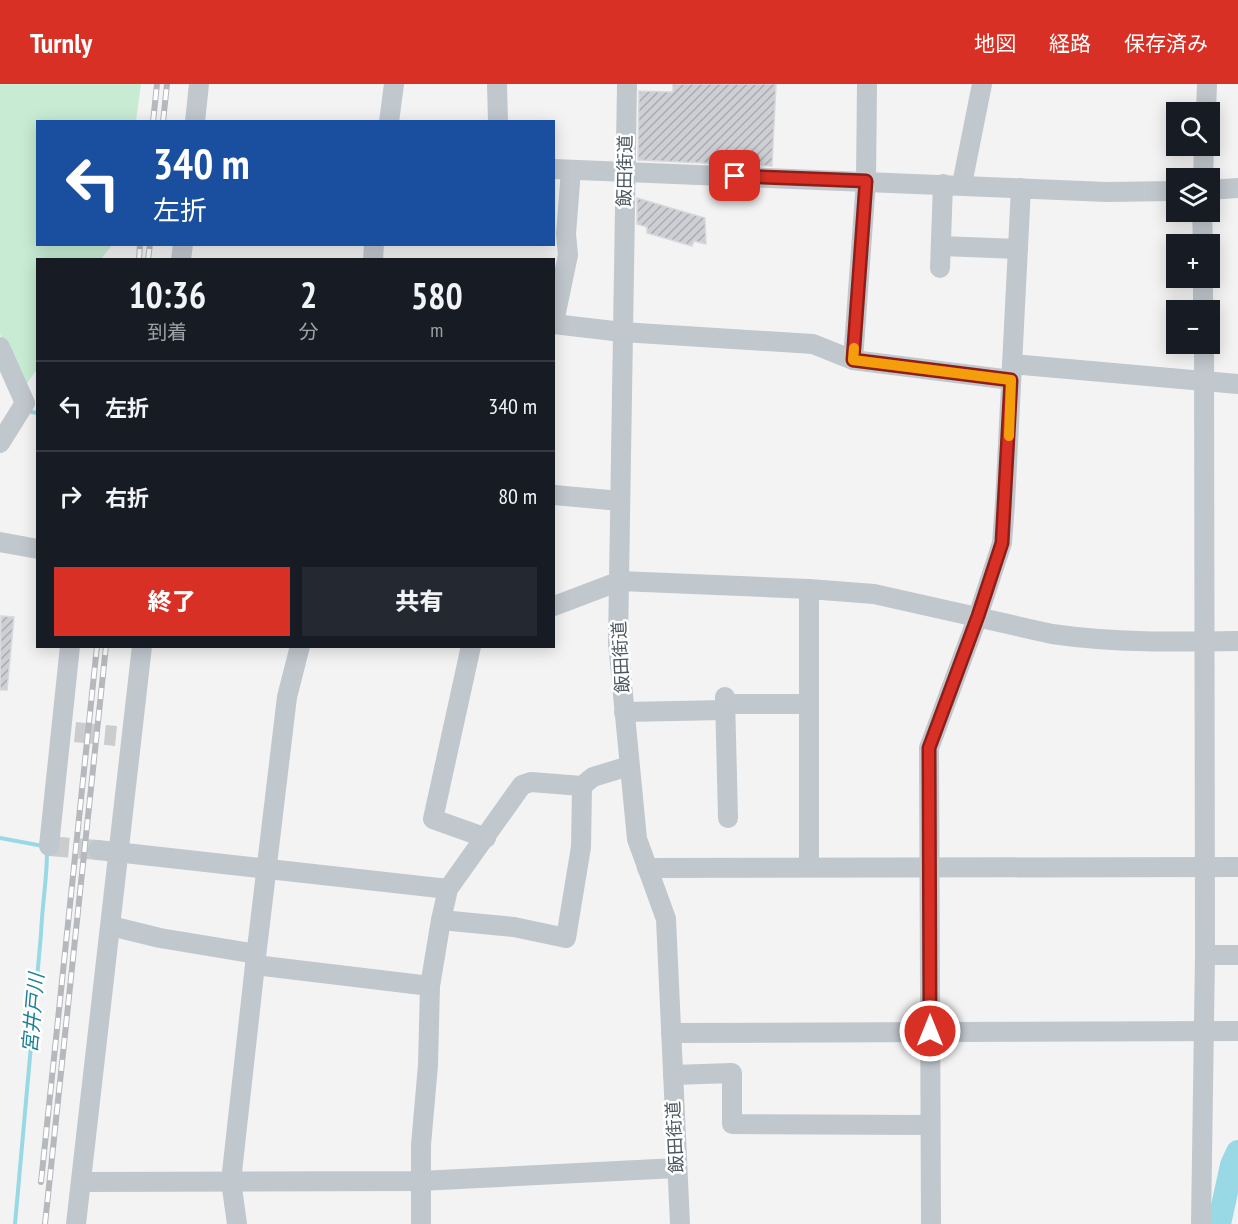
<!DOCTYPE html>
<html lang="ja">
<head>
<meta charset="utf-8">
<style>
	:root { --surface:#171b24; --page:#242831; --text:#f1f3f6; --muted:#9ea1a6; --line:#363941; --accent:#d93025 }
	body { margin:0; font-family:"PT Sans Narrow","Noto Sans JP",sans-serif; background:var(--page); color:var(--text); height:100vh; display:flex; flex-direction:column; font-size:22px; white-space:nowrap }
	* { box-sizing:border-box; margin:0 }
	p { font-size:20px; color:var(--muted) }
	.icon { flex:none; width:33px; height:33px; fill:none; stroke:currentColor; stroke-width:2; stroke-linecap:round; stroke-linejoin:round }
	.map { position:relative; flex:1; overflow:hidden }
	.panel { position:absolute; left:36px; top:174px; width:519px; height:390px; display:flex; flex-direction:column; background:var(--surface); border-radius:0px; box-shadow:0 3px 15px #0003 }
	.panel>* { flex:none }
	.banner { position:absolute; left:36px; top:36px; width:519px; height:126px; border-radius:0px; box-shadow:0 3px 15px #0003; background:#1a4fa0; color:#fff; overflow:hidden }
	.buttons { position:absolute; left:1166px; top:18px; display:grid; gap:12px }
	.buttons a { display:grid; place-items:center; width:54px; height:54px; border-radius:0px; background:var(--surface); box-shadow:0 3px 15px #0003; font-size:30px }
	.pin { position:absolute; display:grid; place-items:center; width:51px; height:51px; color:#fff; margin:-26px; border-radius:12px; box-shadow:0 3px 9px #0006 }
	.me { position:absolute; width:66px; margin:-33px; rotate:0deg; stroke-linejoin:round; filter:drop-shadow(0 0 4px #0008) }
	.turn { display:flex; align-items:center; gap:21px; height:126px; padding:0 18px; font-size:27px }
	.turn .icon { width:78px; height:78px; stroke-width:2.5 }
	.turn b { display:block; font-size:42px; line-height:51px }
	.eta { display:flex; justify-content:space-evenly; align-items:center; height:102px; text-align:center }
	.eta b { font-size:36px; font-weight:800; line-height:42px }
	.cta { display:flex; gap:12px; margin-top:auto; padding:12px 18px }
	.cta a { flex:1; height:69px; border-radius:0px; background:var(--accent); color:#fff; font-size:24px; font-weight:800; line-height:69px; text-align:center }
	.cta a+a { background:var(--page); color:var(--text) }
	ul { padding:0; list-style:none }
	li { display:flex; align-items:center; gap:18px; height:90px; padding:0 18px; border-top:2px solid var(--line) }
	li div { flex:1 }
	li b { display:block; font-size:22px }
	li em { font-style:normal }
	header { display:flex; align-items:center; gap:36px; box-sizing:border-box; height:84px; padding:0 30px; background:var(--accent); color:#fff }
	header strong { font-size:28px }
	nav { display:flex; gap:33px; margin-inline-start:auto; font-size:21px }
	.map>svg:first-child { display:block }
	.park { fill:#c7ecd3 }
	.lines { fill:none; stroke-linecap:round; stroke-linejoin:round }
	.stream { stroke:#98d9e5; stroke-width:4 }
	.river { stroke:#98d9e5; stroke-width:24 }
	.building { fill:url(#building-hatch); stroke:#d7d9dd; stroke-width:1.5 }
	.minor-tunnel { stroke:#caccce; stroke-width:20; stroke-dasharray:20 10; stroke-linecap:butt }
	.minor { stroke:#c0c7cd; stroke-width:20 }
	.rail-casing { stroke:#b5b8bc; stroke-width:6 }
	.rail { stroke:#fff; stroke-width:4; stroke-dasharray:11; stroke-linecap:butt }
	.route-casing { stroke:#8d1f18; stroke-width:15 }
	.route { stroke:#d93025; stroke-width:10 }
	.slow { stroke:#f59e0b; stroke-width:10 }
	.labels { text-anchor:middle; stroke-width:5; stroke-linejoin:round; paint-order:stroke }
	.street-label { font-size:18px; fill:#4c565e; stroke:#fff }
	.water-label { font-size:20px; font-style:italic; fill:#1a8194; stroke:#fff }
</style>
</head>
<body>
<header>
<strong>Turnly</strong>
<nav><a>地図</a><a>経路</a><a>保存済み</a></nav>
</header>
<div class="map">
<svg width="1238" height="1140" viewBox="0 0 1238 1140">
	<defs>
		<pattern id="building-hatch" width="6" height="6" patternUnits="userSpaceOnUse" patternTransform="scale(1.5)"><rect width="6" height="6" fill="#cdcfd4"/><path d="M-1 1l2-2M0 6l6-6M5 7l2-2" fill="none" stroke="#a9abaf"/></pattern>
	</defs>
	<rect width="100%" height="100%" fill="#f4f3f3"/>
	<!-- park -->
	<path class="park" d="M0,0H141L136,37L38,38V160L112,161L101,175L38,176L37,285L24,304L0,250Z"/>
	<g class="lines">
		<!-- stream -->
		<g class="stream">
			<path d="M31,328L38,329"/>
			<path d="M0,754L43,762"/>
			<path d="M15,1140L41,850C42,822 47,795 47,768"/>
		</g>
		<!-- river -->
		<path class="river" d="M1219,1140L1232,1081L1238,1068"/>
	</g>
	<!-- building -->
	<g class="building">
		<path d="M673,0H776L772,82L638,76L639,7L673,8Z"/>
		<path d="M637,114L705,134L706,160L694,157L692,162L647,149V143L637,140Z"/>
		<path d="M1,532L14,533L7,606H0Z"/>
	</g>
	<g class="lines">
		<!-- minor-tunnel -->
		<g class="minor-tunnel">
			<path d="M75,648L116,652"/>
			<path d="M49,762L98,766"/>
		</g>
		<!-- minor -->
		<g class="minor">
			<path d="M497,0L498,38"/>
			<path d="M627,0L618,559L637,755L666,835L680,1140"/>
			<path d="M1206,28L1207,0"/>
			<path d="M195,38L199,0"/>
			<path d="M389,38L394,0"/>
			<path d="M554,85L1107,108L1176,107"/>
			<path d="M1203,94L1204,62"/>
			<path d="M962,100L982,0"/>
			<path d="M1209,106L1238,104"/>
			<path d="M1202,128L1203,160"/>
			<path d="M941,162L1018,165"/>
			<path d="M181,176L183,160"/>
			<path d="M373,176L374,160"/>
			<path d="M940,184L943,100"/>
			<path d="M1203,194V226"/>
			<path d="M554,238L568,171L566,150L571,86"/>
			<path d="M554,240L622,248L813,260L853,276L1011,296"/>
			<path d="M0,263L25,319"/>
			<path d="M853,276L866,97L867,0"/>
			<path d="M1012,280L1238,300"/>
			<path d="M0,359L25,319"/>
			<path d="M554,411L620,417"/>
			<path d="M0,458L38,465"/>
			<path d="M809,505V782"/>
			<path d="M554,522L620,497L809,505L874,510L1052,550C1114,559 1176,558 1238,557"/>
			<path d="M471,562L433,735L486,754"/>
			<path d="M725,613L728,734"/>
			<path d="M725,620H809"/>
			<path d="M624,628L725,626"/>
			<path d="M49,762L70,562"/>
			<path d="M98,766L448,805"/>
			<path d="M647,784L1238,783"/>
			<path d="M441,836L514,843L566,854L581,763L582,702"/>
			<path d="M111,842L160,854L256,870"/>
			<path d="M1205,871H1238"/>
			<path d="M255,881L430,902"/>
			<path d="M671,949L1238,947"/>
			<path d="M673,991L732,989V1040L930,1041"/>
			<path d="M81,1098L420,1097L677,1084"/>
			<path d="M76,1140L142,562"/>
			<path d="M237,1140L231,1097L255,881L287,613L300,562"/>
			<path d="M421,1140V1061L428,981L430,902L441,836L448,805L522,701L531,698L582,702L593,693L629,682"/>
			<path d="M931,1140L929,664L978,532L1002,459L1005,419L1021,104"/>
			<path d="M1201,1140L1205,871L1204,260"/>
		</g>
		<!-- rail casing -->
		<g class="rail-casing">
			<g id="rail">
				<path d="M153,38L157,0"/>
				<path d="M163,38L167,0"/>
				<path d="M139,176L140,160"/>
				<path d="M148,176L150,160"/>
				<path d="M41,1098L97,562"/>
				<path d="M45,1140L106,562"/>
			</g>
		</g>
		<!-- rail -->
		<use href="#rail" class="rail"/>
	</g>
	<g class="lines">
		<!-- route casing -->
		<g class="route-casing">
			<path id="route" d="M735,92L866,97L853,276L1011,296L1002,459L978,532L929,664L930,947"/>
		</g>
		<!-- route -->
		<use href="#route" class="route"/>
		<!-- slow -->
		<path class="slow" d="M854,264L853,276L1011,296L1009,352"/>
	</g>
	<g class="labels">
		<!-- street labels -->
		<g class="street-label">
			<text transform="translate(625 87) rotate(-89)" y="6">飯田街道</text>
			<text transform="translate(621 573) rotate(-93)" y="6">飯田街道</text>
			<text transform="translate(675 1053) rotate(-93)" y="6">飯田街道</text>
		</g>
		<!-- water labels -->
		<g class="water-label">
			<text transform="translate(33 929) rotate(-85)" y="7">宮井戸川</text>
		</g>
	</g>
</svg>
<div class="buttons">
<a><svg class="icon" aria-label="search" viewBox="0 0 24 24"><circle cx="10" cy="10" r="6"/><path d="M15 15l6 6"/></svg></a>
<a><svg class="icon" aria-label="layers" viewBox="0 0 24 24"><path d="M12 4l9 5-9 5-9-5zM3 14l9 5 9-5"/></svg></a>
<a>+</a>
<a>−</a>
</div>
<div class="pin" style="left:735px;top:92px;background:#d93025"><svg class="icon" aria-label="arrive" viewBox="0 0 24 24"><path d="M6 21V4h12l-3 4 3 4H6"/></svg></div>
<svg class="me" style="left:930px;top:947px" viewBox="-20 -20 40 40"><circle r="17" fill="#d93025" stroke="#fff" stroke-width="3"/><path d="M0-11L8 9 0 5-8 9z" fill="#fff"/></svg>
<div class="banner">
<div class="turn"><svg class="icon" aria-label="left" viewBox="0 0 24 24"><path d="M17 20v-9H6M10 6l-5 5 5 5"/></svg><div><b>340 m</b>左折</div></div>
</div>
<section class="panel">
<div class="eta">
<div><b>10:36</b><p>到着</p></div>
<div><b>2</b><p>分</p></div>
<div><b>580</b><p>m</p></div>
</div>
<ul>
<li><svg class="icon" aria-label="left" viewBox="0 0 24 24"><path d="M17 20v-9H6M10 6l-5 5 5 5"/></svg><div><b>左折</b></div><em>340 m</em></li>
<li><svg class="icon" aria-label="right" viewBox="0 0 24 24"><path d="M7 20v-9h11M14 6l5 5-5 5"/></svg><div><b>右折</b></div><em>80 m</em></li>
</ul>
<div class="cta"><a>終了</a><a>共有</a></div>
</section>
</div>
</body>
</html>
